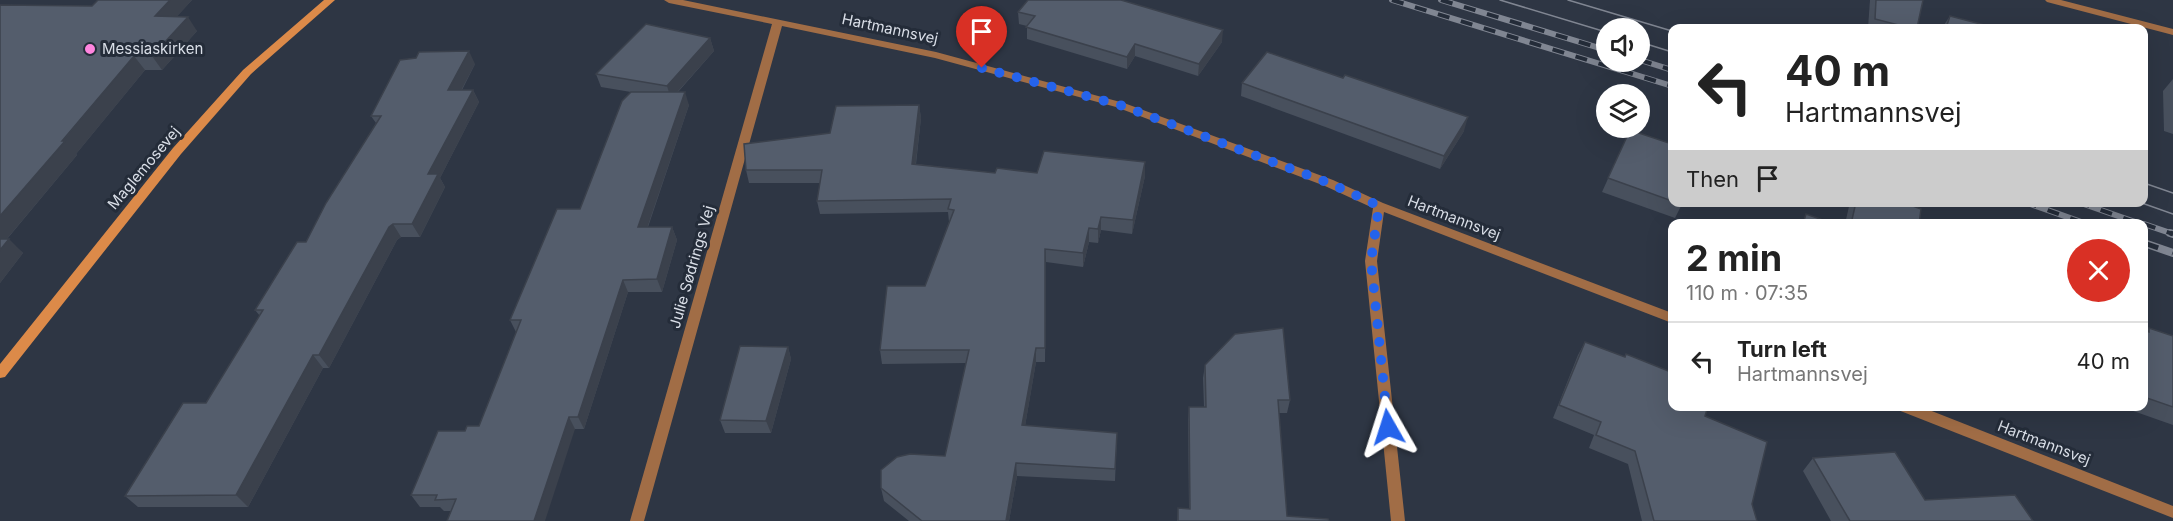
<!DOCTYPE html>
<html lang="en">
<head>
<meta charset="utf-8">
<style>
	:root { --surface:#fff; --page:#f6f6f6; --text:#222; --muted:#767676; --line:#e0e0e0 }
	body { margin:0; font-family:Inter,sans-serif; background:var(--page); color:var(--text); height:100vh; display:flex; flex-direction:column; font-size:22px; white-space:nowrap }
	* { box-sizing:border-box; margin:0 }
	p { font-size:20px; color:var(--muted) }
	.icon { flex:none; width:33px; height:33px; fill:none; stroke:currentColor; stroke-width:2; stroke-linecap:round; stroke-linejoin:round }
	.map { position:relative; flex:1; overflow:hidden }
	.panel { position:absolute; left:1668px; top:219px; width:480px; height:192px; display:flex; flex-direction:column; background:var(--surface); border-radius:12px; box-shadow:0 6px 24px #0002 }
	.panel>* { flex:none }
	.top-card { position:absolute; left:1668px; top:24px; width:480px; height:183px; border-radius:12px; box-shadow:0 6px 24px #0002; background:#fff; color:var(--text); overflow:hidden }
	.fabs { position:absolute; left:1596px; top:18px; display:grid; gap:12px }
	.fabs a { display:grid; place-items:center; width:54px; height:54px; border-radius:50%; background:var(--surface); box-shadow:0 6px 24px #0002; font-size:30px }
	.pin { position:absolute; display:grid; place-items:center; width:51px; height:51px; color:#fff; margin:-62px -26px; border-radius:50% 50% 50% 0; rotate:-45deg; box-shadow:0 0 6px #0007 }
	.pin .icon { rotate:45deg }
	.me { position:absolute; width:66px; margin:-33px; rotate:354deg; stroke-linejoin:round; filter:drop-shadow(0 0 4px #0008) }
	.turn { display:flex; align-items:center; gap:21px; height:126px; padding:0 18px; font-size:27px }
	.turn .icon { width:78px; height:78px; stroke-width:2.5 }
	.turn b { display:block; font-size:42px; line-height:51px }
	.then { display:flex; align-items:center; height:57px; padding:0 18px; background:#0003; gap:12px; font-size:22px }
	.round { display:grid; place-items:center; flex:none; width:63px; height:63px; border-radius:32px; background:var(--page) }
	.overview { display:flex; align-items:center; justify-content:space-between; height:102px; padding:0 18px }
	h1 { font-size:36px; font-weight:700; line-height:45px }
	ul { padding:0; list-style:none }
	li { display:flex; align-items:center; gap:18px; height:78px; padding:0 18px; border-top:2px solid var(--line) }
	li div { flex:1 }
	li b { display:block; font-size:22px }
	li em { font-style:normal }
	.map>svg:first-child { display:block }
	.lines { fill:none; stroke-linecap:round; stroke-linejoin:round }
	.street { fill:#a16d46; fill-rule:evenodd }
	.secondary { fill:#dc8a49; fill-rule:evenodd }
	.tram { stroke:#808692; stroke-width:1.5 }
	.rail-far1-casing { stroke:#808692; stroke-width:6 }
	.rail-casing { stroke:#808692; stroke-width:8 }
	.rail-far1 { stroke:#242c39; stroke-width:4; stroke-dasharray:12; stroke-linecap:butt }
	.rail { stroke:#242c39; stroke-width:5; stroke-dasharray:15; stroke-linecap:butt }
	.wall { fill:#48505d }
	.shaded-wall { fill:#3b414c }
	.building { fill:#545d6c; stroke:#3b414c; stroke-width:1.5 }
	.route { stroke:#2563eb; stroke-width:10; stroke-dasharray:0 18 }
	.poi-dot { fill:#ff85df; stroke:#242c39; stroke-width:2 }
	.labels { text-anchor:middle; stroke-width:6; stroke-linejoin:round; paint-order:stroke }
	.street-label { font-size:15px; fill:#d9dee7; stroke:#242c39 }
	.poi-label { font-size:15px; fill:#d9dee7; stroke:#242c39; text-anchor:start }
</style>
</head>
<body>
<div class="map">
<svg width="2173" height="521" viewBox="0 0 2173 521">
	<rect width="100%" height="100%" fill="#2e3644"/>
	<g class="lines">
		<!-- street -->
		<g class="street">
			<path d="M664,0H683L936,52L1124,103L1333,180L1383,203L1672,313V323L1384,212L1377,261L1405,521H1391L1365,261L1373,208L1325,186L1116,107L935,58L782,26L644,521H630L772,24L669,3Z"/>
			<path d="M2045,0H2061L2173,29V35L2047,2Z"/>
			<path d="M1897,406H1919L2173,506V518L1898,410Z"/>
		</g>
		<!-- secondary -->
		<path class="secondary" d="M324,0H335L251,74L181,154L5,377L0,378V364L173,148L243,70Z"/>
		<!-- tram -->
		<g class="tram">
			<path d="M1500,0L1606,32"/>
			<path d="M1568,0L1672,31"/>
			<path d="M1640,42L1672,52"/>
			<path d="M2144,183L2173,193"/>
			<path d="M2139,202L2173,214"/>
		</g>
		<!-- rail-far1 casing -->
		<g class="rail-far1-casing">
			<g id="rail-far1">
				<path d="M1392,0L1672,86"/>
				<path d="M1441,0L1606,50"/>
				<path d="M1640,60L1672,70"/>
				<path d="M2025,202L2087,224"/>
				<path d="M2078,202L2141,224"/>
				<path d="M2144,224L2173,234"/>
			</g>
		</g>
		<!-- rail casing -->
		<g class="rail-casing">
			<g id="rail">
				<path d="M2170,233L2173,234"/>
				<path d="M2144,243L2173,253"/>
			</g>
		</g>
		<!-- rail-far1 -->
		<use href="#rail-far1" class="rail-far1"/>
		<!-- rail -->
		<use href="#rail" class="rail"/>
	</g>
	<!-- wall -->
	<g class="wall">
		<path d="M98,0H192L177,16L197,31L162,70H145L76,154L77,155L7,239L23,253L0,283V5L92,6Z"/>
		<path d="M1870,0H1923L1917,28H1868Z"/>
		<path d="M1018,12L1222,42L1198,76L1135,56L1127,69L1027,39V26L1019,24Z"/>
		<path d="M1950,16L1996,28H1942Z"/>
		<path d="M710,38L714,51L678,92L689,105L648,227H672L677,240L662,292H628L584,429H575L451,511H444L440,507H420L411,495L465,431L479,426L516,332L510,320L580,209L631,92L601,87L596,74Z"/>
		<path d="M475,64L462,90H473L479,102L440,178L445,187L420,237H401L397,240L329,368H323L248,507H138L125,496L206,403L260,316L255,310L306,242L376,123L371,116Z"/>
		<path d="M2173,79V134L2164,131L2163,91Z"/>
		<path d="M1242,83L1464,131L1440,169L1241,96Z"/>
		<path d="M919,105L921,118L916,164L995,173H1037L1145,176L1132,234L1101,230L1098,243L1089,242L1083,267L1046,262L1045,362H1036L1025,426L1117,433L1115,481L1017,476L1009,521H909L884,501L881,488L945,456L966,363L882,364L880,350L925,286L949,222L948,212L820,214L817,201L820,183H749L746,170Z"/>
		<path d="M1630,130L1672,144V202H1683L1675,218L1602,192Z"/>
		<path d="M1850,202H1902L1919,224H1845Z"/>
		<path d="M2149,328L2173,336V425L2119,406H2144V330L2146,331Z"/>
		<path d="M1585,342L1624,357L1626,354L1670,376L1705,416L1752,504L1757,521H1642L1628,464L1589,448L1594,435L1553,418L1578,355Z"/>
		<path d="M788,347L791,359L771,433H725L720,420Z"/>
		<path d="M1205,365L1290,400L1287,413H1279L1287,516L1329,521H1177L1178,508L1189,509L1188,419L1189,407H1204L1203,378Z"/>
		<path d="M1813,458L1925,500L2033,521H1831L1803,471Z"/>
	</g>
	<!-- shaded-wall -->
	<g class="shaded-wall">
		<path d="M170,0H192L165,30L155,16Z"/>
		<path d="M188,17L197,31L162,70L152,56Z"/>
		<path d="M1223,30L1222,42L1198,76L1199,64Z"/>
		<path d="M710,38L714,51L671,99L667,86Z"/>
		<path d="M1135,44V56L1127,69V57Z"/>
		<path d="M469,51L475,64L455,102L448,90Z"/>
		<path d="M134,56L145,70L76,154L77,155L0,247V216Z"/>
		<path d="M473,90L479,102L440,178L445,187L420,237L412,224L428,174Z"/>
		<path d="M685,92L689,105L643,240L638,227Z"/>
		<path d="M919,105L921,118L914,178L912,164Z"/>
		<path d="M1468,117L1464,131L1440,169L1444,156Z"/>
		<path d="M1145,162V176L1132,234L1133,220Z"/>
		<path d="M1101,217V230L1098,243V229Z"/>
		<path d="M393,224L401,237L397,240L329,368L319,355L389,227Z"/>
		<path d="M672,227L677,240L662,292L657,279Z"/>
		<path d="M1089,228V242L1083,267V253Z"/>
		<path d="M9,239L23,253L0,283V250Z"/>
		<path d="M1045,249L1046,262L1045,362Z"/>
		<path d="M623,280L628,292L584,429L578,417Z"/>
		<path d="M788,347L791,359L771,433L766,421Z"/>
		<path d="M1036,348V362L1023,438L1022,425Z"/>
		<path d="M313,355L323,368L248,507L236,495Z"/>
		<path d="M569,417L575,429L545,521H534Z"/>
		<path d="M1016,463L1017,476L1009,521H1006Z"/>
	</g>
	<!-- building -->
	<g class="building">
		<path d="M98,0H170L155,16L188,17L152,56H134L62,141H65L0,216V5L92,6Z"/>
		<path d="M1028,0H1121L1223,30L1199,64L1135,44L1127,57L1026,27L1035,16L1018,12Z"/>
		<path d="M1876,0H1923L1917,28H1910L1875,19Z"/>
		<path d="M1950,16L1996,28H1946Z"/>
		<path d="M646,24L710,38L667,86L596,74Z"/>
		<path d="M469,51L448,90H473L428,174H438L412,224H393L389,227L319,355H313L236,495L125,496L183,403H206L263,310H255L297,242H306L326,203L381,116H371L400,60L416,58L419,52Z"/>
		<path d="M1267,52L1343,78L1345,75L1468,117L1444,156L1242,83Z"/>
		<path d="M631,92H685L638,227H672L657,279L623,280L578,417H569L534,521H447L456,499L435,500L437,495H411L438,431H465L467,426H479L521,320H510L557,209H580L622,101Z"/>
		<path d="M919,105L912,164L995,173L997,168L1037,173L1044,151L1145,162L1133,220L1101,217L1098,229L1089,228L1083,253L1045,249V348H1036L1022,425L1117,433L1115,469L1016,463L1006,521H922L881,488V470L897,457L910,454L945,456L969,350H880L887,286H925L954,210L948,209L951,199L817,201L822,170H746L744,144L830,133L836,106Z"/>
		<path d="M1630,130L1672,144V201L1608,178Z"/>
		<path d="M1856,202H1902L1921,209L1919,224H1851Z"/>
		<path d="M1806,214L1834,224H1803Z"/>
		<path d="M0,239H9L0,250Z"/>
		<path d="M1283,328L1290,400H1278L1287,516L1328,519L1329,521H1178V508L1190,509L1189,407H1206L1205,365L1235,334Z"/>
		<path d="M2149,328L2173,336V407L2144,397V330L2149,332Z"/>
		<path d="M1585,342L1625,357L1626,354L1671,372L1670,376L1672,377V406H1708L1705,416L1767,442L1752,504L1757,521H1654L1635,451L1596,435L1601,422L1559,405Z"/>
		<path d="M740,346L788,347L766,421L720,420Z"/>
		<path d="M1895,452L1925,500L2015,495L2033,521H1850L1813,458Z"/>
	</g>
	<g class="lines">
		<!-- route -->
		<path class="route" d="M982,68L1120,105L1329,183L1379,206L1371,261L1388,427"/>
	</g>
	<!-- markers -->
	<circle class="poi-dot" cx="90" cy="49" r="6"/>
	<g class="labels">
		<!-- street labels -->
		<g class="street-label">
			<text transform="translate(890 29) rotate(12)" y="5">Hartmannsvej</text>
			<text transform="translate(144 168) rotate(-50)" y="5">Maglemosevej</text>
			<text transform="translate(1454 218) rotate(21)" y="5">Hartmannsvej</text>
			<text transform="translate(692 267) rotate(-74)" y="5">Julie Sødrings Vej</text>
			<text transform="translate(2044 443) rotate(21)" y="5">Hartmannsvej</text>
		</g>
		<!-- poi labels -->
		<g class="poi-label">
			<text x="102" y="54">Messiaskirken</text>
		</g>
	</g>
</svg>
<div class="fabs">
<a><svg class="icon" aria-label="sound" viewBox="0 0 24 24"><path d="M4 9h4l5-4v14l-5-4H4zM17 9q2 3 0 6"/></svg></a>
<a><svg class="icon" aria-label="layers" viewBox="0 0 24 24"><path d="M12 4l9 5-9 5-9-5zM3 14l9 5 9-5"/></svg></a>
</div>
<div class="pin" style="left:982px;top:68px;background:#d93025"><svg class="icon" aria-label="arrive" viewBox="0 0 24 24"><path d="M6 21V4h12l-3 4 3 4H6"/></svg></div>
<svg class="me" style="left:1388px;top:427px" viewBox="-20 -20 40 40"><path d="M0-17L14 15 0 8-14 15z" fill="#2563eb" stroke="#fff" stroke-width="4"/></svg>
<div class="top-card">
<div class="turn"><svg class="icon" aria-label="left" viewBox="0 0 24 24"><path d="M17 20v-9H6M10 6l-5 5 5 5"/></svg><div><b>40 m</b>Hartmannsvej</div></div>
<div class="then">Then<svg class="icon" aria-label="arrive" viewBox="0 0 24 24"><path d="M6 21V4h12l-3 4 3 4H6"/></svg></div>
</div>
<section class="panel">
<div class="overview"><div><h1>2 min</h1><p>110 m · 07:35</p></div><a class="round" style="background:#d93025;color:#fff"><svg class="icon" aria-label="close" viewBox="0 0 24 24"><path d="M6 6l12 12M18 6L6 18"/></svg></a></div>
<ul>
<li><svg class="icon" aria-label="left" viewBox="0 0 24 24"><path d="M17 20v-9H6M10 6l-5 5 5 5"/></svg><div><b>Turn left</b><p>Hartmannsvej</p></div><em>40 m</em></li>
</ul>
</section>
</div>
</body>
</html>
